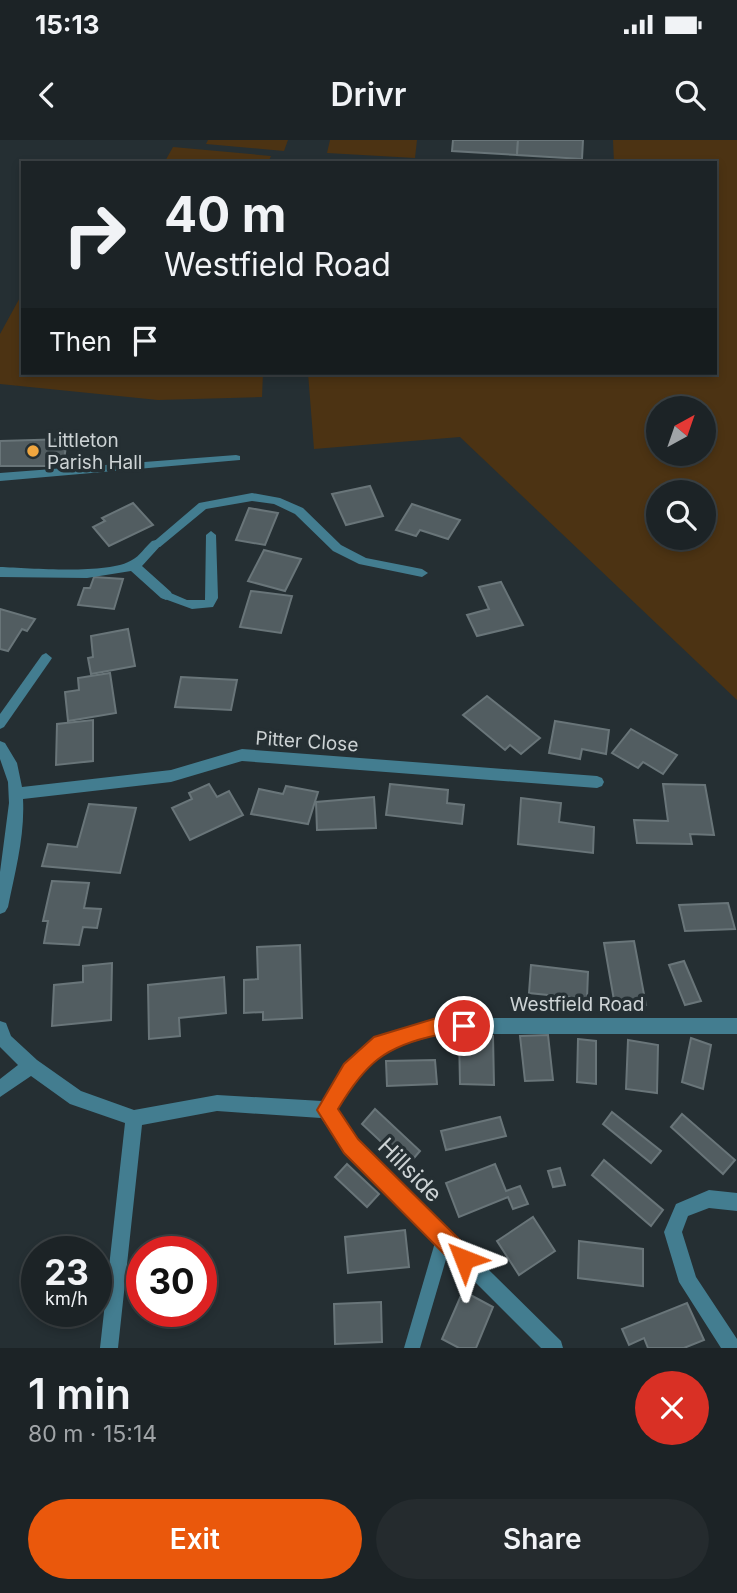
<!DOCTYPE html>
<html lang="en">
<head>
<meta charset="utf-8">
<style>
	:root { --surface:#1c2326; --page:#252b2e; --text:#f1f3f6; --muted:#a0a4a7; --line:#3a4043; --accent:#ea580c }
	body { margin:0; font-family:Inter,sans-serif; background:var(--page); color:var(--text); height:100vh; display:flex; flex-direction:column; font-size:26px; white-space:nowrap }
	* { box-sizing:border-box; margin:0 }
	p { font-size:23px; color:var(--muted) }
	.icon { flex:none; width:38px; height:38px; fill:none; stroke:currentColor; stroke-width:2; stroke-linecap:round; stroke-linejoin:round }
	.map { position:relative; height:1208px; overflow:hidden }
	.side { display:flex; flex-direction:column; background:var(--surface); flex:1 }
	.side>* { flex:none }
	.banner { position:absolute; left:21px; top:21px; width:696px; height:214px; border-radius:0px; box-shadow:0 4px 10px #0003,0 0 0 2px var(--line); background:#1c2326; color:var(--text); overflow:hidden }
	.needle { width:46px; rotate:40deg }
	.fabs { position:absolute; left:646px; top:256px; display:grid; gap:14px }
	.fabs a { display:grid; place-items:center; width:70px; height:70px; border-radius:50%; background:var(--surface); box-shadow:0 4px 10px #0003,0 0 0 2px var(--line); font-size:35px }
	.speed { position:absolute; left:21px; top:1096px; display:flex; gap:14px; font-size:35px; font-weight:700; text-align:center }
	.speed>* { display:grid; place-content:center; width:91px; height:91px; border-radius:50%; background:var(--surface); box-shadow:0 4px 10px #0003,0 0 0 2px var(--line); line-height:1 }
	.speed small { font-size:18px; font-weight:400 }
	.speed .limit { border:10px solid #d22; background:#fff; color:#111 }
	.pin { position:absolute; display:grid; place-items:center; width:60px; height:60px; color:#fff; margin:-30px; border:4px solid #fff; border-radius:50%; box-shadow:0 2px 7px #0007 }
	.me { position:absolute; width:77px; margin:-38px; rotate:315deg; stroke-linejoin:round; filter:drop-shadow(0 0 5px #0008) }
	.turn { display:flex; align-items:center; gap:24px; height:147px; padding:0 28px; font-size:32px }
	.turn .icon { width:91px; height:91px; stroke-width:2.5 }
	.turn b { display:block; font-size:49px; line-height:60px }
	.then { display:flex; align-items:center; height:66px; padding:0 28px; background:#0003; gap:14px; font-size:26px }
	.round { display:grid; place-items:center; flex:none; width:74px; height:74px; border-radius:37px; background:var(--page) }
	.summary { display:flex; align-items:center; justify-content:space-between; height:119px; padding:0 28px }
	h1 { font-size:42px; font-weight:600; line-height:52px }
	.primary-button { display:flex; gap:14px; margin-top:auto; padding:14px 28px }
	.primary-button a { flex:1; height:80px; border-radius:42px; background:var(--accent); color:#fff; font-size:28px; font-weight:600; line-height:80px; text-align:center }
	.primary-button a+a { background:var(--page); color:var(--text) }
	.status { display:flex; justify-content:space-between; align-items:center; height:49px; padding:0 35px; background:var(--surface); direction:ltr }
	.status svg { height:19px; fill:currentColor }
	header { display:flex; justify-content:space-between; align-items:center; height:91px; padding:0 28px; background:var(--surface); font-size:32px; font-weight:600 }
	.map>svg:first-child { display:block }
	.green { fill:#4c3313; fill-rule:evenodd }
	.building { fill:#525d61; stroke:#697579; stroke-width:2 }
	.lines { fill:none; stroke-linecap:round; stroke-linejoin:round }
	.service { fill:#437d90; fill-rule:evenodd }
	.minor { fill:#437d90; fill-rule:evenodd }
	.route { fill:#ea580c; stroke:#983908; stroke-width:2 }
	.poi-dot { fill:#f0a63f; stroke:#252f33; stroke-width:2.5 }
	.labels { text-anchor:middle; stroke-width:7; stroke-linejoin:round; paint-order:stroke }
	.poi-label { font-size:19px; fill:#cdd3d5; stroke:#252f33; text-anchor:start }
	.street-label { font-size:19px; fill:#cdd3d5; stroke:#252f33 }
	.near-street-label { font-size:23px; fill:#cdd3d5; stroke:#252f33 }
</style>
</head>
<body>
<div class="status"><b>15:13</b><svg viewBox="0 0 49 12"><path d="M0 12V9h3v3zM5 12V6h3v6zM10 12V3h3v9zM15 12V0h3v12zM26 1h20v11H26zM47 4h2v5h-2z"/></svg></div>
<header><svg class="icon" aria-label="back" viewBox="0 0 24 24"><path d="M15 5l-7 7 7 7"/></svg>Drivr<svg class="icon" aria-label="search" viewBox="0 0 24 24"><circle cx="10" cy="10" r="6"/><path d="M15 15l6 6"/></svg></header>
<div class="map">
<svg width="737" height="1208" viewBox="0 0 737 1208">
	<rect width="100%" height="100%" fill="#252f33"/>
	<!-- green -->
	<g class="green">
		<path d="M208,0H288L284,11L206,4Z"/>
		<path d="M330,0H417L415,18L327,13Z"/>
		<path d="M613,0H737V560L460,297L314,309L308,233H716V23H614ZM658,268H704V313H658ZM658,352H704V397H658Z"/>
		<path d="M173,7L271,16L268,23H164Z"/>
		<path d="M23,152V233H263L262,257L158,260L0,244V194Z"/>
	</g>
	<!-- building -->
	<g class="building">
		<path d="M453,0H518L517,15L452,11Z"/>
		<path d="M518,0H583L582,19L517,15Z"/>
		<path d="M67,299L64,320L52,321L49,326H0V301Z"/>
		<path d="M370,346L383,376L346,385L332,354Z"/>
		<path d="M133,363L153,385L109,406L93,387L105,381L102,378Z"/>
		<path d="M412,364L460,380L448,399L420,390L416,396L396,390Z"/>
		<path d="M249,368L278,373L265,405L236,400Z"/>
		<path d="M264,410L301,419L285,451L248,441Z"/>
		<path d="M94,437L123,439L114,469L78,465L84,448H90Z"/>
		<path d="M501,442L523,485L477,496L467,475L489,469L479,447Z"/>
		<path d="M251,451L292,456L281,493L240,487Z"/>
		<path d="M0,469L35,479L27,491L22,489L8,511L0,509Z"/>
		<path d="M128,489L135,526L91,534L88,518L93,517L91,496Z"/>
		<path d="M110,533L116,573L68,581L65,552L79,550L78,538Z"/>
		<path d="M181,537L237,540L231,570L175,567Z"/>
		<path d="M487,556L540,598L521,614L510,605L505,610L463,575Z"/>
		<path d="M93,580V621L56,625L57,584Z"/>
		<path d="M555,581L609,590L606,614L582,609L580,619L549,613Z"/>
		<path d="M631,589L677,615L663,634L643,622L638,628L612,613Z"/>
		<path d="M209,644L217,657L229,651L243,675L190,700L172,668L192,659L189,653Z"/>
		<path d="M390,644L448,650L447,663L464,665L462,684L386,675Z"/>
		<path d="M663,644L705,645L714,695L690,694L692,704L637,703L634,680L668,681Z"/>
		<path d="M286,646L318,652L308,684L251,674L259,649L283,654Z"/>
		<path d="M374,657L376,688L317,690L316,662Z"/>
		<path d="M521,658L561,663L559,682L594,687L593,713L518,704Z"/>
		<path d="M89,664L136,668L120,733L42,726L48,704L77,707Z"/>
		<path d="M52,741L89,743L84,768L101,769L97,788L83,787L79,805L44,803L48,781H43Z"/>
		<path d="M728,763L735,789L685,791L679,765Z"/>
		<path d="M634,801L646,865L615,866L604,803Z"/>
		<path d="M300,805L302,878L263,880V872L244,873V840L258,839L257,807Z"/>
		<path d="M684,821L701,861L685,865L669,825Z"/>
		<path d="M112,823L111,880L52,886L54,845L83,842V826Z"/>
		<path d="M531,825L588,832L587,859L529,853Z"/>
		<path d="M224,837L226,873L179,878L180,896L149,899L148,845Z"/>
		<path d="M459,895L493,896L494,945L460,944Z"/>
		<path d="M548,895L553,940L525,941L520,896Z"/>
		<path d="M691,898L711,905L703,949L682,942Z"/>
		<path d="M578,899L596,901V944L577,942Z"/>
		<path d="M628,900L658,905L657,953L626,949Z"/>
		<path d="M435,920L437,944L387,946L386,921Z"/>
		<path d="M375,969L420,1011L407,1026L362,984Z"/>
		<path d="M612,972L661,1011L651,1023L603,984Z"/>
		<path d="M682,974L735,1020L723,1034L671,987Z"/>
		<path d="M500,977L506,996L446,1010L441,991Z"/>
		<path d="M604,1020L663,1070L651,1086L592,1035Z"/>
		<path d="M347,1024L379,1054L367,1067L335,1037Z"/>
		<path d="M495,1024L506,1051L520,1046L528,1064L513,1069L508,1057L459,1077L446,1043Z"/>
		<path d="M560,1028L565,1045L553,1047L548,1031Z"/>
		<path d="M533,1077L555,1111L519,1135L497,1101Z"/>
		<path d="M405,1090L409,1127L348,1133L345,1097Z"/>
		<path d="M579,1101L643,1109V1146L578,1138Z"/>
		<path d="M463,1151L493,1167L476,1208H459L442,1199Z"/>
		<path d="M381,1162L382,1202L335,1204L334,1164Z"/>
		<path d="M687,1163L704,1200L684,1208H648L644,1198L629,1205L622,1189Z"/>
	</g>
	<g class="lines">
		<!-- service -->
		<g class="service">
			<path d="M236,315L240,316V320L0,341V333Z"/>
			<path d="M252,353L280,358L303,368L341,405L366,418L422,429L428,433L422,437L359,424L333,411L295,374L274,364L252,361L206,369L160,407H152L151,404L199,363Z"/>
			<path d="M211,391L216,395L218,458L213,467L192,469L162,458L160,455L162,452L166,451L187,460H205L206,395Z"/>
			<path d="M46,513L52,518L50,521L4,587L0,589V574L42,515Z"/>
			<path d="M444,1091L450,1093L452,1099L420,1208H404L436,1099L438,1093Z"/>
		</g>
		<!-- minor -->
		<g class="minor">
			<path d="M156,400L162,404L142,426L171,452L172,455L166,460L161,458L131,431L87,438L0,437V427C29,428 109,435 132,420C140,416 145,407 152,401Z"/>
			<path d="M0,601L5,603L17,623L22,647L171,630L242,609L597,636L602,638L604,642L602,646L597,648L242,621L171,642L23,659C25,696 15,732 8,767L5,772L0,774V732L9,663L8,642L0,619Z"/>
			<path d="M440,878H737V894H440L386,910L356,937L336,970L357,1000L561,1201L563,1208H541L345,1012L321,978L217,971L142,985L118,1208H100L125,983L70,964L31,936L0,957V939L18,925L0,907V881L6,883L11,896L37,920L81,951L134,970L217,955L322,961L344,925L375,898Z"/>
			<path d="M709,1050L737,1053V1071L709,1068L688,1076L682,1092L696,1137L737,1199V1208H721L679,1142L664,1092L676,1064Z"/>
		</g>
	</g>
	<!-- route -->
	<path class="route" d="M440,877H464L470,879L473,886L470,892C460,896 449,893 438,895C384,906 365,924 338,969L358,999L471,1111L474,1119L471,1126L464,1129L456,1126L344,1013L317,970L344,924L374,897Z"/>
	<!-- markers -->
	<circle class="poi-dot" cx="33" cy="311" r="7"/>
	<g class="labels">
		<!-- poi labels -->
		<g class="poi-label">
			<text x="47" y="307">Littleton<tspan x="47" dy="22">Parish Hall</tspan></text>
		</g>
		<!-- street labels -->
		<g class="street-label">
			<text transform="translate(307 601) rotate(4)" y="7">Pitter Close</text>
			<text x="577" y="871">Westfield Road</text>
		</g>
		<!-- near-street labels -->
		<g class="near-street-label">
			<text transform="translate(410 1030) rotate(45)" y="8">Hillside</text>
		</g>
	</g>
</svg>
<div class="fabs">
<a><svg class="needle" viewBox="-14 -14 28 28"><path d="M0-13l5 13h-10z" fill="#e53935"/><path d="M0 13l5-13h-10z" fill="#a0a4a7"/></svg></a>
<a><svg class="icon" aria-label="search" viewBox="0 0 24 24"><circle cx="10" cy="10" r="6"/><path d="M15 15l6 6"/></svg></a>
</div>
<div class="speed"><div>23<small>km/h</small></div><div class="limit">30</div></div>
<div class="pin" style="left:464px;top:886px;background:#d93025"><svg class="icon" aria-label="arrive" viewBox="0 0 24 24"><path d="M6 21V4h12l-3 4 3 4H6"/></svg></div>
<svg class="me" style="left:464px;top:1119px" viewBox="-20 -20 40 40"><path d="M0-17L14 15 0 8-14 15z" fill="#ea580c" stroke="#fff" stroke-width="4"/></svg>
<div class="banner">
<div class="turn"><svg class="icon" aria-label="right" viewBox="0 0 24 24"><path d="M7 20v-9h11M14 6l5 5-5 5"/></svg><div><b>40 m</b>Westfield Road</div></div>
<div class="then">Then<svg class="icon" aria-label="arrive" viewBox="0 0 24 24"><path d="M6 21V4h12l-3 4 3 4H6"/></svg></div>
</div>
</div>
<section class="side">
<div class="summary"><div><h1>1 min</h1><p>80 m · 15:14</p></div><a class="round" style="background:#d93025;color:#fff"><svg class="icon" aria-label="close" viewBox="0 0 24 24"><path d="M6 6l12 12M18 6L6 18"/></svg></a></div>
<div class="primary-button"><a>Exit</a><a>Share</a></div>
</section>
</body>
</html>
